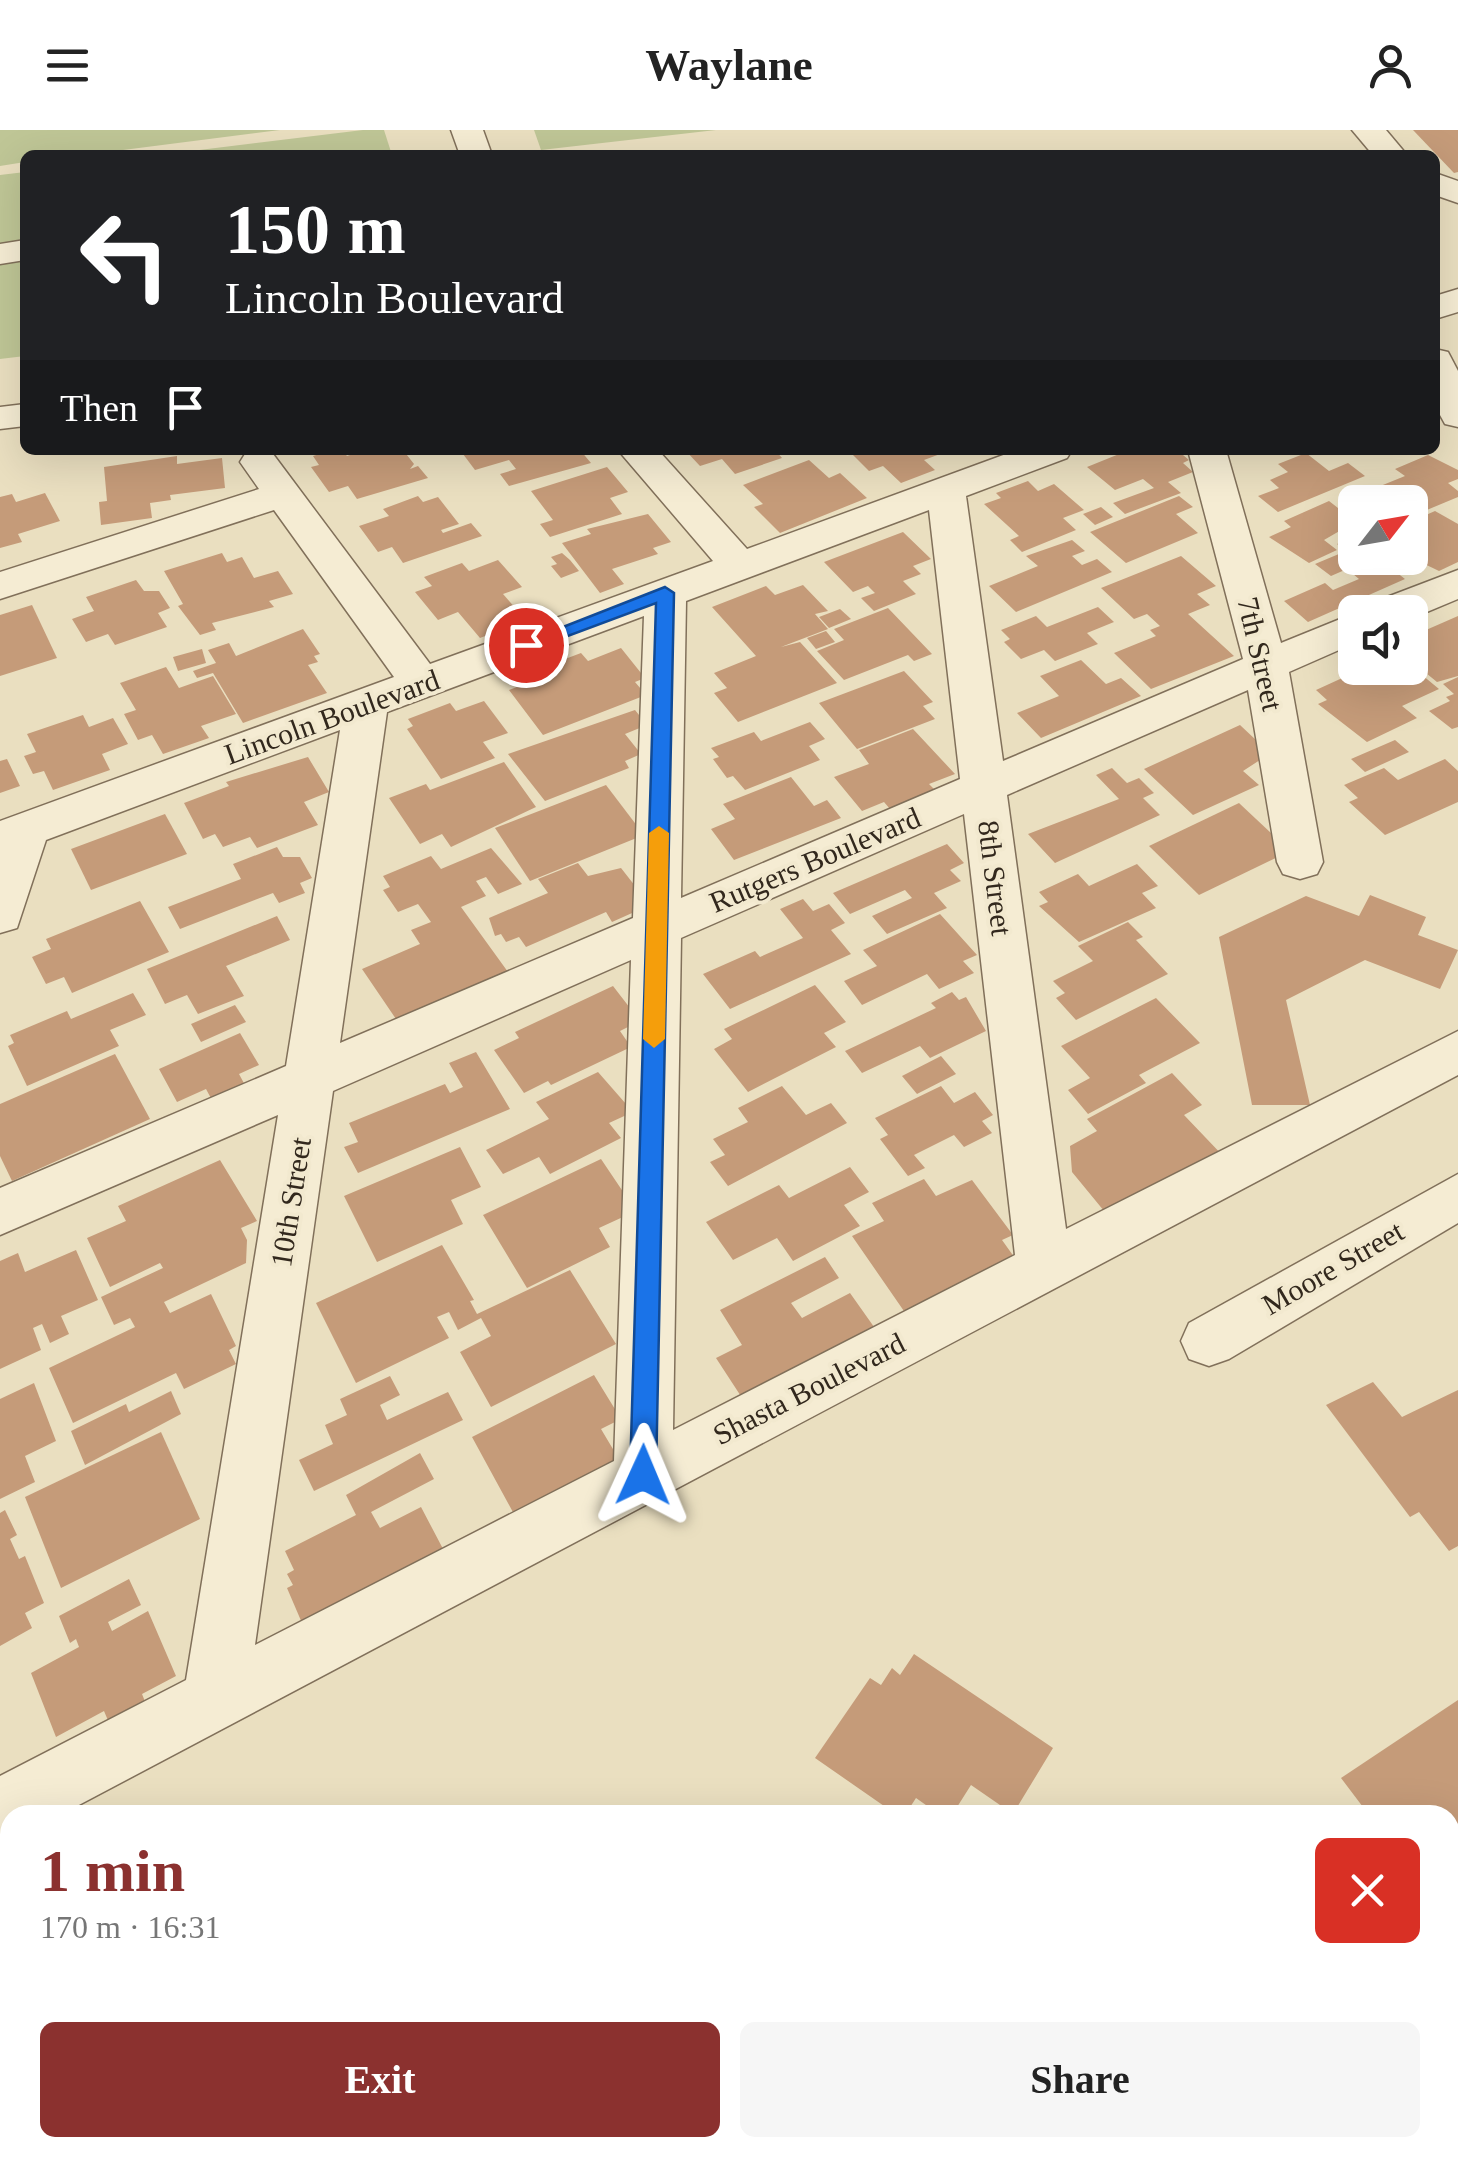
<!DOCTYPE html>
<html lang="en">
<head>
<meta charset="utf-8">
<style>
	:root { --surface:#fff; --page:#f6f6f6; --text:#222; --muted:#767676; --accent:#8b312f }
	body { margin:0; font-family:"Times New Roman",serif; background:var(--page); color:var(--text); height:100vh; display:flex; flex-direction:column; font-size:38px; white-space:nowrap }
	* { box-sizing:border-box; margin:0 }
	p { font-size:32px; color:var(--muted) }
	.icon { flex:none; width:55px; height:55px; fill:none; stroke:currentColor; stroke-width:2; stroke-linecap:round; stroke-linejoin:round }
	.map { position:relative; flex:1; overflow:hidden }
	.drawer { position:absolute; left:0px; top:1675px; width:1460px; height:352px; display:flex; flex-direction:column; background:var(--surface); border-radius:30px 30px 0 0; box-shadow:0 10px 40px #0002 }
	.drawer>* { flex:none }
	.guide { position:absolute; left:20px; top:20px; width:1420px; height:305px; border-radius:15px; box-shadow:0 10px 40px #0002; background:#202124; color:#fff; overflow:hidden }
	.needle { width:65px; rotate:59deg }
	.tools { position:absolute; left:1338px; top:355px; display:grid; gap:20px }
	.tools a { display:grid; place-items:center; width:90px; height:90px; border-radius:15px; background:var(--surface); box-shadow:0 10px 40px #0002; font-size:50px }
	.pin { position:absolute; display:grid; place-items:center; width:85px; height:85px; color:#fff; margin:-42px; border:5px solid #fff; border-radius:50%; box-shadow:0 2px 10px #0007 }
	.me { position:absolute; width:110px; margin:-55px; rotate:1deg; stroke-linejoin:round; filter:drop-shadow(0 0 8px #0008) }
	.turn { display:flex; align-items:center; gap:35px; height:210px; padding:0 40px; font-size:45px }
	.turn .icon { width:130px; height:130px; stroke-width:2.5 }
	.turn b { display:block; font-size:70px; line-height:85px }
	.then { display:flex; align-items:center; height:95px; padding:0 40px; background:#0003; gap:20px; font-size:38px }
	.round { display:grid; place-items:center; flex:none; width:105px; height:105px; border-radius:15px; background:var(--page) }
	.headline { display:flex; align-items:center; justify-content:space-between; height:170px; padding:0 40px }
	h1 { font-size:60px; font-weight:700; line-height:75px; color:var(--accent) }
	.action { display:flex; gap:20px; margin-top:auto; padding:20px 40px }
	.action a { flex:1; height:115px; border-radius:15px; background:var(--accent); color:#fff; font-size:40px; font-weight:700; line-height:115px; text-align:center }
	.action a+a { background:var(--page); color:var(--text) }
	header { display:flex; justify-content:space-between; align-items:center; height:130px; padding:0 40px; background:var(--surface); font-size:45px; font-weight:700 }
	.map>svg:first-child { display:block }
	.green { fill:#bfc696 }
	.building { fill:#c59b79 }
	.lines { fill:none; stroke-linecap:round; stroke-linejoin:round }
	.minor-casing { stroke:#81705a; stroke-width:3 }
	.minor { fill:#f5ecd3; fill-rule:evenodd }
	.route { fill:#1a73e8; stroke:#114b97; stroke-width:2.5 }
	.slow { fill:#f59e0b }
	.labels { text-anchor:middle; stroke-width:8; stroke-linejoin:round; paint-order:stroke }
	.street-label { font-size:30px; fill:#32281d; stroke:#f2e9cf }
</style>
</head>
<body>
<header><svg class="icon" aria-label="menu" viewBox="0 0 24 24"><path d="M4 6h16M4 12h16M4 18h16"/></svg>Waylane<svg class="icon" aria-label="person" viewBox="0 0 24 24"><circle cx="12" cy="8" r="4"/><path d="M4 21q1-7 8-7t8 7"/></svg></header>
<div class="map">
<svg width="1458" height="2027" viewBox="0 0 1458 2027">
	<rect width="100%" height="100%" fill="#eadfc0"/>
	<!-- green -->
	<g class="green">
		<path d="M0,0H280L84,25H25V32L0,36Z"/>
		<path d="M363,0H384L392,25H159Z"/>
		<path d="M534,0H716L541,20Z"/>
		<path d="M25,42V226L0,229V45Z"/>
	</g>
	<!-- building -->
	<g class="building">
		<path d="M1413,0H1458V42L1454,43Z"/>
		<path d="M333,320H342L347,326L365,320H403L414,334L410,339L418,336L428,348L357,369L348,356L329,362L311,337L319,335L313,326Z"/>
		<path d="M460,320H580L591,333L509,356L500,344L516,339L509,330L475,340Z"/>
		<path d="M685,320H775L782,328L735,344L722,329L700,336Z"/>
		<path d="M848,320H951L924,330L935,340L901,353L883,336L869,341Z"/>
		<path d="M1129,320H1177L1189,330L1183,333L1193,342L1168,352L1181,363L1125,384L1113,373L1154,358L1143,349L1115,360L1087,337Z"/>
		<path d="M1306,323L1329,341L1348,333L1365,346L1278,382L1258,366L1279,358L1270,350L1288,342L1278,334Z"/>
		<path d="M1428,325L1458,340V349L1448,353L1458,361V367L1410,387V372H1383L1368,361L1405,346L1395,339Z"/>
		<path d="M177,326V334L222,328L225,358L170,365L171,370L150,373L152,388L101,395L99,372L107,371L104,337Z"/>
		<path d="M809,330L829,348L840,343L867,368L780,403L754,377L763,374L743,355Z"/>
		<path d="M607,337L628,362L610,368L622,384L550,407L540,394L553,390L531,361Z"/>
		<path d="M1028,351L1038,361L1054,354L1084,380L1063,388L1076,400L1022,422L1010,410L1019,406L984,374L1001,368L996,363Z"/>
		<path d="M45,363L60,391L18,404L22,412L0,418V367L12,364L16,372Z"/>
		<path d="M418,366L423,372L438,367L459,394L441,400L443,403L471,393L482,406L403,433L392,417L378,422L359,396L389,386L383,379Z"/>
		<path d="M1179,366L1193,377L1176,384L1198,403L1126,433L1090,402Z"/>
		<path d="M1329,371L1338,378L1355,371V392L1324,410L1337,420L1309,433L1269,407L1291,397L1284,391Z"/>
		<path d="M1101,377L1113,387L1095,395L1083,384Z"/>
		<path d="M1435,381L1458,394V432L1439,441L1410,427V392Z"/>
		<path d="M648,384L671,412L653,418L658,424L612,439L624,454L600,463L562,413L591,404L587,399Z"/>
		<path d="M903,402L931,429L913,436L921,444L903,451L916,464L874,481L861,468L875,463L868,456L853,462L824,432Z"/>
		<path d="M1352,407L1355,428H1375L1360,434L1370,442L1387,435L1405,449L1308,492L1284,471L1325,453L1333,460L1359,449L1347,439L1331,446L1315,434L1346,421L1337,414Z"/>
		<path d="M1072,410L1085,421L1072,426L1082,435L1097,429L1112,442L1016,482L989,456L1038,436L1026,426Z"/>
		<path d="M222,423L227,432L242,427L254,448L278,441L293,464L269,471L274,477L212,493L216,500L200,505L178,476L183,474L164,441Z"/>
		<path d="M562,423L570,430L579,441L561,448L551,436L557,434L551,427Z"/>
		<path d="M1181,426L1216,456L1197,464L1210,475L1188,484L1234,526L1151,559L1114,523L1156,506L1150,500L1160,496L1147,484L1134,489L1101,458Z"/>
		<path d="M498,430L522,457L503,464L526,490L480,508L458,482L438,490L415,462L432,456L424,447L462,433L469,441Z"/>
		<path d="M136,450L144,461H159L170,478L158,483L167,497L115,515L108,504L86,512L72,489L94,481L86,467Z"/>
		<path d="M803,455L828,481L815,484L828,499L781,517L800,512L837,553L738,592L714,563L727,558L714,543L756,526L712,477L766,456L775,465Z"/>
		<path d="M32,475L57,528L0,546V485Z"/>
		<path d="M1098,477L1114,492L1087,503L1098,514L1055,531L1044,520L1021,529L1004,512L1010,509L1001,500L1036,486L1047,497Z"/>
		<path d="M888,478L932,524L914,531L908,525L844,550L817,521L844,510L834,499Z"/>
		<path d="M840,479L851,489L829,498L819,487Z"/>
		<path d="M1458,486V546L1437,552L1410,530V517L1418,513L1410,507Z"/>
		<path d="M303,499L320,524L314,526L318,532L308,535L327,563L243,593L213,543L197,548L193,541L216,533L208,520L229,513L236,526Z"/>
		<path d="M826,501L835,512L816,519L807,508Z"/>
		<path d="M621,518L645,548L635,552L646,565L543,605L509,560L551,544L544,537L581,523L588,531Z"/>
		<path d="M202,519L206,533L178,541L173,527Z"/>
		<path d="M1081,530L1106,554L1121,548L1141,566L1041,608L1017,583L1059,566L1040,546Z"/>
		<path d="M1410,535L1439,559L1402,576L1417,588L1367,612L1318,574L1327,570L1316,560L1351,544L1363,554Z"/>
		<path d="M166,537L179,558L213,546L236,584L201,596L209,608L163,624L152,605L138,610L124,584L136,580L120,553Z"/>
		<path d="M904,541L933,572L923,576L935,589L857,619L819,573Z"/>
		<path d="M1458,547V597L1452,599L1429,581L1450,571L1446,567L1454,564L1443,554Z"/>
		<path d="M484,571L508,603L483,612L495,628L441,649L407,599L413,596L408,589L450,573L456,581Z"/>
		<path d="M635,580L647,595L625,604L641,624L625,631L629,638L545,671L508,624Z"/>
		<path d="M83,585L89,597L113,588L128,614L102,624L110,640L53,660L44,641L33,644L24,626L36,622L27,604Z"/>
		<path d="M810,592L825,609L809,616L820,630L745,660L733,646L727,648L713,629L719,627L711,618L754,602L761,611Z"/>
		<path d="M1240,595L1257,611L1263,628L1243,641L1259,655L1193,685L1144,639Z"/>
		<path d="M913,599L955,644L929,654L936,661L890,679L884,672L862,681L834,647L869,634L859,620Z"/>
		<path d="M1395,610L1409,622L1365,642L1351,629Z"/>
		<path d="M308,627L329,662L304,672L318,695L257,718L250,707L223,717L215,704L203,709L184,673L229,656L226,652Z"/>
		<path d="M7,629L20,656L0,663V631Z"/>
		<path d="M1445,629L1458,641V672L1385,705L1349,672L1358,668L1344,655L1384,638L1398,650Z"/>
		<path d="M504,632L536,677L451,717L442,704L420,714L389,668L426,654L430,660Z"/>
		<path d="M1112,638L1127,653L1139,648L1154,663L1143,668L1160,685L1055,733L1028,704L1119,669L1096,645Z"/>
		<path d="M791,647L814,676L827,670L841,688L734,730L711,699L735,689L723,674Z"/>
		<path d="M606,655L644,705L530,751L495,698Z"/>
		<path d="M1239,673L1290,721L1199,765L1149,716Z"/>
		<path d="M165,684L187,724L91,760L71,719Z"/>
		<path d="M947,714L964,733L950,740L961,751L934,763L947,778L887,804L872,786L912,768L905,760L850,784L833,763Z"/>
		<path d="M277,717L283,727H300L312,748L300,753L305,763L279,773L273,763L180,799L168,777L241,749L233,734Z"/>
		<path d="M491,718L522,754L498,764L486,747L476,751L486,766L461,777L508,842L398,892L362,839L420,814L411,800L431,792L418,774L398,782L383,760L390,757L383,746L431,726L441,739Z"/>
		<path d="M578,733L588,746L621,738L650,775L612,792L606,782L526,817L519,807L506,812L501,804L495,806L489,788L548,763L538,749Z"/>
		<path d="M1137,734L1158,756L1142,763L1156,778L1079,812L1039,776L1048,772L1039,762L1078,744L1089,756Z"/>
		<path d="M1370,765L1426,787L1418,805L1458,820L1440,859L1365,830L1286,870L1310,975H1252L1219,807L1306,766L1359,786Z"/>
		<path d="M803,769L813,781L829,774L845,793L831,800L851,824L730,879L703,844L755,821L760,827L803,808L780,779Z"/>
		<path d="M140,771L169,822L72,863L64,847L46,854L32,827L51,819L46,809Z"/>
		<path d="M940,784L977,825L963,831L974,843L939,859L927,844L862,875L844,851L877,836L863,820Z"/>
		<path d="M277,786L290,810L226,836L244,866L198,884L187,865L165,874L147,839Z"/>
		<path d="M1128,792L1143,807L1136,810L1168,844L1076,890L1056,868L1065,863L1053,851L1093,831L1078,816Z"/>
		<path d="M815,855L846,892L824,903L836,917L748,962L714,919L732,909L724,899Z"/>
		<path d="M613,856L640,891L620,901L631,917L551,955L548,951L524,963L494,920L519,908L515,902Z"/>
		<path d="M952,862L959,870L966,867L986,901L930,928L920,916L862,943L845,921L936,878L931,873Z"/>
		<path d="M133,863L146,885L110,900L119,916L27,956L8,916L14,913L10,905L67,881L71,889Z"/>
		<path d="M1156,868L1200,913L1139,945L1146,953L1088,984L1068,960L1090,948L1061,916Z"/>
		<path d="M235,875L246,892L201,912L191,894Z"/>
		<path d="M240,903L259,935L239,944L246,957L213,972L206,959L177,972L159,939Z"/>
		<path d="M476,922L510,979L358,1043L344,1017L358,1012L349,993L445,954L450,963L463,957L449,933Z"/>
		<path d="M115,924L150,989L12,1051L0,1026V974Z"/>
		<path d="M941,926L956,944L917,964L902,946Z"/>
		<path d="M598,942L633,982L609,993L621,1008L550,1044L539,1027L503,1044L486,1020L549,989L536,972Z"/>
		<path d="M1172,943L1202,975L1184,985L1226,1029L1109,1087L1072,1042L1070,1016L1097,1001L1087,989Z"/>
		<path d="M782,956L806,985L831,973L847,993L728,1056L710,1032L725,1025L713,1009L748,992L738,978Z"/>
		<path d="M941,956L954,973L975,962L993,985L982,991L992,1003L964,1017L954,1005L914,1025L925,1038L908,1046L880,1009L888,1005L875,988Z"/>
		<path d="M460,1017L481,1057L451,1070L463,1094L377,1132L344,1066Z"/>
		<path d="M601,1029L636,1081L599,1098L610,1117L527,1158L483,1085Z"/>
		<path d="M220,1030L257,1091L241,1098L247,1110L246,1133L164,1172L170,1183L211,1164L236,1216L229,1220L236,1234L184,1259L176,1243L73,1293L49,1238L135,1197L130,1188L114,1195L101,1167L163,1138L160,1133L110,1157L87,1108L126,1091L118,1076Z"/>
		<path d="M850,1037L869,1062L844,1075L860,1096L793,1131L777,1108L733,1130L706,1092L779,1055L789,1068Z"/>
		<path d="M924,1049L936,1066L972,1050L1013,1105L1002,1110L1017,1131L906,1184L852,1106L884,1091L872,1073Z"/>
		<path d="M442,1115L474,1170L470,1171L477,1184L570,1140L616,1214L491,1277L460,1222L491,1206L481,1188L458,1200L449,1182L437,1187L449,1208L356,1253L316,1173Z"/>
		<path d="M76,1120L98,1170L61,1186L69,1204L50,1213L42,1194L33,1198L41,1220L0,1239V1131L18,1123L25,1142Z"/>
		<path d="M825,1127L839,1148L791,1173L802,1188L850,1163L879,1204L746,1274L716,1228L742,1215L720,1180Z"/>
		<path d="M594,1245L621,1289L601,1299L626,1341L521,1397L472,1307Z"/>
		<path d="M390,1246L400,1265L380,1275L387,1290L448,1262L463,1290L314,1361L299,1330L333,1314L325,1295L347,1285L340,1269Z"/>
		<path d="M1373,1252L1402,1287L1458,1260V1416L1449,1421L1419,1382L1410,1387L1326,1275Z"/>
		<path d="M34,1253L56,1311L25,1326L35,1352L0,1369V1269Z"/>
		<path d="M171,1261L181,1284L85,1335L71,1301L126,1274L129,1282Z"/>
		<path d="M161,1302L200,1389L61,1458L25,1367Z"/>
		<path d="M420,1323L434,1349L371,1382L380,1398L421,1377L452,1436L305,1500L287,1458L293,1455L287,1444L294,1440L285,1421L356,1385L346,1365Z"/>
		<path d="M5,1380L17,1405L10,1409L19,1429L25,1426L44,1473L25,1483L32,1498L0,1516V1383Z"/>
		<path d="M129,1449L141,1475L108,1492L112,1501L148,1481L176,1546L142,1564L148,1579L112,1600L104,1581L56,1607L31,1543L79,1517L76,1509L70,1513L59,1486Z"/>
		<path d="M914,1524L1053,1618L1013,1684L971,1655L952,1685H940L916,1668L905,1685H897L815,1628L870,1548L881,1555L892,1538L900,1545Z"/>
		<path d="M1458,1570V1779L1450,1769V1685H1369L1341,1648Z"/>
		<path d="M136,2018H349L352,2027H139Z"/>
		<path d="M419,2018H517L518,2027H420Z"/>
		<path d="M635,2018H802L808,2027H641Z"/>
		<path d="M908,2018H1074L1056,2027H912Z"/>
	</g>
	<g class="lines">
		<!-- minor casing -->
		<g class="minor-casing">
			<g id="minor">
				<path d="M451,0H483L492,25H460Z"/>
				<path d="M1352,0H1386L1407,25H1373Z"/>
				<path d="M1435,43L1458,51V73L1435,65Z"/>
				<path d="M25,110V130L0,134V114Z"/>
				<path d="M1458,159V182L1435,189V166Z"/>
				<path d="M1435,219L1448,222L1458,241V297L1445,294L1435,276Z"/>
				<path d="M25,274V296L0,299V277Z"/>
				<path d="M259,320L273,324L430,534L713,431L618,320H658L747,419L1017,320H1072L1067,328L966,366L1003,631L1243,529L1188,320H1226L1281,513L1355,483V513L1289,542L1323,732L1317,744L1300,749L1283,744L1277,732L1248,560L1007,665L1066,1099L1458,901V945L60,1685H10V1710L0,1714V1646L186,1550L278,985L0,1105V1058L286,936L340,600L46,710L17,798L0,803V691L394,547L274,380L0,469V442L259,359L240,332L245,324ZM929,380L960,649L681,768L686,471ZM644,486L633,788L340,913L387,582ZM964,684L1015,1125L673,1300L681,808ZM631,830L614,1331L255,1515L333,961Z"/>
				<path d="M1458,440V469L1410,489V482H1368L1374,472Z"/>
				<path d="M1458,1044V1093L1229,1229L1209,1236L1189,1229L1181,1211L1189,1193Z"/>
				<path d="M1310,2018H1385L1389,2027H1313Z"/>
			</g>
		</g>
		<!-- minor -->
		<use href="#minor" class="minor"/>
	</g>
	<!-- route -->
	<path class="route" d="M665,457L674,463L656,1345L652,1354L643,1357L634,1354L630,1345L656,473L533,519L517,515Z"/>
	<!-- slow -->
	<path class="slow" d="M659,696L669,703L665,909L654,918L643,909L649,703Z"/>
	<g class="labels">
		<!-- street labels -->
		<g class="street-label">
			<text transform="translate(1260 524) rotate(77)" y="10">7th Street</text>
			<text transform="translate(332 587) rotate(-20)" y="10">Lincoln Boulevard</text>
			<text transform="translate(815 730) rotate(-23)" y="10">Rutgers Boulevard</text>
			<text transform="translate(995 748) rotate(83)" y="10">8th Street</text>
			<text transform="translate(291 1072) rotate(-81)" y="10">10th Street</text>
			<text transform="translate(1333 1138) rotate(-30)" y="10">Moore Street</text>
			<text transform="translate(809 1259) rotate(-27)" y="10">Shasta Boulevard</text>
		</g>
	</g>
</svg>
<div class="tools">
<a><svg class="needle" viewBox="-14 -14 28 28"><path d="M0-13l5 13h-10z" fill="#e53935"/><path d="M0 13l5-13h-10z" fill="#767676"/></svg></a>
<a><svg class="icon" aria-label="sound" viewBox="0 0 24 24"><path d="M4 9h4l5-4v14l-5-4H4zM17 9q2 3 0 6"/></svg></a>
</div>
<div class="pin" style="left:526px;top:515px;background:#d93025"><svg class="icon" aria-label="arrive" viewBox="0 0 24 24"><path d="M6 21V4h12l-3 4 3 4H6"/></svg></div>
<svg class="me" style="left:643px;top:1345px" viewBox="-20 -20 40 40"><path d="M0-17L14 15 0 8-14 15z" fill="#1a73e8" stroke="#fff" stroke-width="4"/></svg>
<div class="guide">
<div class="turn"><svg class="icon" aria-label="left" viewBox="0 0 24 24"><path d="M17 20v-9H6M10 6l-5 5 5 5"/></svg><div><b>150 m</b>Lincoln Boulevard</div></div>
<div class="then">Then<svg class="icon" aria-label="arrive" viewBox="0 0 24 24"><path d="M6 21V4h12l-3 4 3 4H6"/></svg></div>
</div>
<section class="drawer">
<div class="headline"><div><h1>1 min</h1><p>170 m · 16:31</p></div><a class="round" style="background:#d93025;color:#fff"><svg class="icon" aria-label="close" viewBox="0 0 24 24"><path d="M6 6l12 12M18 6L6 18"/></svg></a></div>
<div class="action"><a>Exit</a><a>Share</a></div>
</section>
</div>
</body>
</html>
